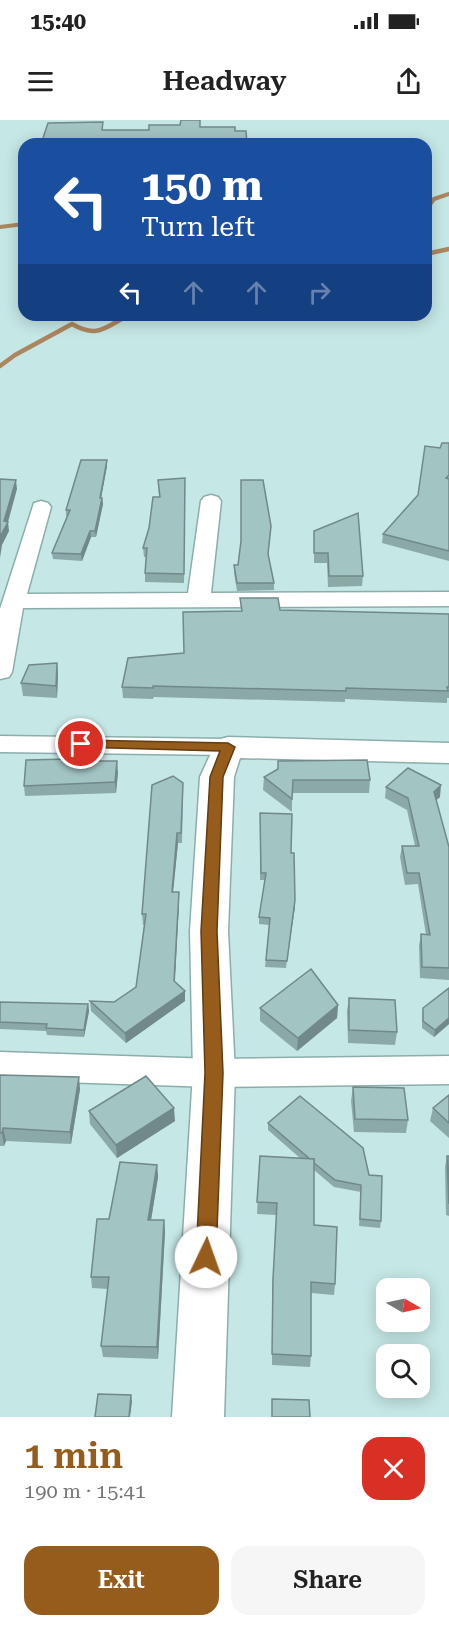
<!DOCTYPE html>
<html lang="en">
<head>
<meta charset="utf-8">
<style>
	:root { --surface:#fff; --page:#f6f6f6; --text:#222; --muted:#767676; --accent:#965c1b }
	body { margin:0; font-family:"Roboto Serif",serif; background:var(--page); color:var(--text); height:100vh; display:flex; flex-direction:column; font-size:22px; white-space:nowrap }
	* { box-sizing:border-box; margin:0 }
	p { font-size:20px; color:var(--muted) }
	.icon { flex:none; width:33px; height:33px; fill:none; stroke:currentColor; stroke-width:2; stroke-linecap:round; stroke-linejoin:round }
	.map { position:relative; height:1297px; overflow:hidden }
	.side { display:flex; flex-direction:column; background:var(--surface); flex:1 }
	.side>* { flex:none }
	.guide { position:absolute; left:18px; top:18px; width:414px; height:183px; border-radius:18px; box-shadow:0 3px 15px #0003; background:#1a4fa0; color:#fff; overflow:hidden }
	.needle { width:39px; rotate:99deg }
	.tools { position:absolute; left:376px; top:1158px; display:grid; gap:12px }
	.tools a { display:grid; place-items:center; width:54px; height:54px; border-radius:12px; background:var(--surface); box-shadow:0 3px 15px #0003; font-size:30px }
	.pin { position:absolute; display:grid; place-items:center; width:51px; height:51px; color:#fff; margin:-26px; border:3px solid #fff; border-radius:50%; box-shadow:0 2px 6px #0007 }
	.me { position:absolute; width:66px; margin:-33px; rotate:3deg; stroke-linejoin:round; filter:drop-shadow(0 0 4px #0008) }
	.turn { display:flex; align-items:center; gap:21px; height:126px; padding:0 24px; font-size:27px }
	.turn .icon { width:78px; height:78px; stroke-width:2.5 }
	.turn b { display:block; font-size:42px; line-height:51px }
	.lanes { display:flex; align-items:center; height:57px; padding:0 24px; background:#0003; justify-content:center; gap:30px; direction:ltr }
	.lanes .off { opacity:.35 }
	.round { display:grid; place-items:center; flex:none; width:63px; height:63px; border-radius:18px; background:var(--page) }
	.headline { display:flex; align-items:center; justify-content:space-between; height:102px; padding:0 24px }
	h1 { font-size:36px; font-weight:600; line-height:45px; color:var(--accent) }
	.cta { display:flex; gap:12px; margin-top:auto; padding:12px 24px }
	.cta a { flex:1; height:69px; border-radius:18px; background:var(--accent); color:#fff; font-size:24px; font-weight:600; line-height:69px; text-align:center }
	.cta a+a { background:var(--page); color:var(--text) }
	.status { display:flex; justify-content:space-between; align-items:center; height:42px; padding:0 30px; background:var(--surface); direction:ltr }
	.status svg { height:16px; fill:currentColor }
	header { display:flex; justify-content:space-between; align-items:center; height:78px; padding:0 24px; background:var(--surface); font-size:27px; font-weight:600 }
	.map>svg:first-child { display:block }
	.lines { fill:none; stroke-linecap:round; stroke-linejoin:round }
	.stream-far1 { stroke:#ab865e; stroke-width:4 }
	.stream { stroke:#ab865e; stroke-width:4.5 }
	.street-casing { stroke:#8caeab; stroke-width:3 }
	.secondary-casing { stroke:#8caeab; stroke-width:3 }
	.street { fill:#fff; fill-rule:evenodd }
	.secondary { fill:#fff; fill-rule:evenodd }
	.wall { fill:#8ba9a7 }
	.shaded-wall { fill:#718988 }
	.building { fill:#a2c4c2; stroke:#718988; stroke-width:1.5 }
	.route { fill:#965c1b; stroke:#623c12; stroke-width:1.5 }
</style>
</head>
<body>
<div class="status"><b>15:40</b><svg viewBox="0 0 49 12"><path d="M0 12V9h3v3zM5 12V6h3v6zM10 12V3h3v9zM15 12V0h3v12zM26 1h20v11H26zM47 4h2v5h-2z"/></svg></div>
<header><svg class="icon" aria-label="menu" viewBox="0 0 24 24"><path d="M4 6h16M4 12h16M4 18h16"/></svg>Headway<svg class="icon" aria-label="share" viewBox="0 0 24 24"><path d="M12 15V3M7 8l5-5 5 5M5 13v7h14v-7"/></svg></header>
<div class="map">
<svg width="449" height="1297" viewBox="0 0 449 1297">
	<rect width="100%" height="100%" fill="#c5e7e5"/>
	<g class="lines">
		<!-- stream-far1 -->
		<g class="stream-far1">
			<path d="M426,90L434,79L449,74"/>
			<path d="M0,107L24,104"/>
		</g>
		<!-- stream -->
		<g class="stream">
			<path d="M426,134L449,129"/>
			<path d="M0,246L15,235L72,204C98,219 105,207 129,195"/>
		</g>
		<!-- street casing -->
		<g class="street-casing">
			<g id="street">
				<path d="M211,375L218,377L221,381L211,473L449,472V486L23,488L12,552L9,557L0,559V489L34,383L41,381L48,383L51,387L27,474L188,473L201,381L204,377Z"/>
				<path d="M0,616L228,619L237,621L241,627L237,633L228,635L0,632Z"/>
				<path d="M0,932L214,939L449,936V964L214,967L0,960Z"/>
			</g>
		</g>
		<!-- secondary casing -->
		<g class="secondary-casing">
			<path id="secondary" d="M228,617L449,623V643L240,638L234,657L228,811L235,953L224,1297H172L193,953L190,811L200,657L217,620Z"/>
		</g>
		<!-- street -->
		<use href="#street" class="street"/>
		<!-- secondary -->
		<use href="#secondary" class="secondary"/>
	</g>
	<!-- wall -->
	<g class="wall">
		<path d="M449,323V441L382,423L383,414L418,375L440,328Z"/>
		<path d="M107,346L101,378H102L103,384L96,417H91L82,441L53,439L52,433L67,396H66V390Z"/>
		<path d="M185,358L184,463L145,462V453L146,437H144L143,428L159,377L158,360Z"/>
		<path d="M271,406L268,436L274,463V470L237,471L234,453V445H238Z"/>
		<path d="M314,411L363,456L362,466L328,467L327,443H314Z"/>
		<path d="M240,478L280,490L449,494V578H447V583L345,579V582L154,577L153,579L123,578L122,567L184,533L241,491Z"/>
		<path d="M57,543L58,555L57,578L23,576L21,563Z"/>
		<path d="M69,641L118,652L116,673L25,676L24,666Z"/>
		<path d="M264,657L370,660L369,673H292V692L263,670Z"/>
		<path d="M386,667L440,677L436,680L449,727V860L420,858L419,826L421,814L426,815L418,764L405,765L400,737L402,726H415L407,690L385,678Z"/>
		<path d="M183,673L182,723H178L173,772H179V782L175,862L185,881L126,923L91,891L90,881L114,882L136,867L144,805H143L142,794Z"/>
		<path d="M260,693L291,733L295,780L286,848L265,847L269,805L259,804V797L265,760H260Z"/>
		<path d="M449,868V904L434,917L422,908V896L423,888Z"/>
		<path d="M349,878L397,912L395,925L348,923L347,891Z"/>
		<path d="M0,882L88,884L89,891L84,917L47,915L46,911L0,909Z"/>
		<path d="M338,885L337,898L297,931L260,901V888Z"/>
		<path d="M0,955L80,969L71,1024L6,1021L4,1026H0Z"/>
		<path d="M353,967L408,1000L406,1013L354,1012L351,981Z"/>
		<path d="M449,975V1018L430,1001L433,988Z"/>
		<path d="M89,991L175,1001L117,1038L90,1004Z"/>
		<path d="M268,1003L369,1055L381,1101L380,1108L359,1106L361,1072L334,1067L314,1050V1105L335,1164L334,1175L311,1173V1236L310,1247L272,1245V1170L277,1095L257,1094L260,1036L300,1038L268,1010Z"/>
		<path d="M447,1036H449V1096L446,1095L445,1047Z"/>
		<path d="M157,1045L158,1057L151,1100H164L165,1112L158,1239L103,1237L101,1226L108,1169L92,1168L91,1157L109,1099Z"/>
	</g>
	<!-- shaded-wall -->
	<g class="shaded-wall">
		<path d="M107,340V346L100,384V378Z"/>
		<path d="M16,360L17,369L8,402L9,411L2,425L0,438V420L4,401Z"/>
		<path d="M102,378L103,384L96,417L95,411Z"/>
		<path d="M90,411L91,417L82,441L81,434Z"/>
		<path d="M57,543L58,555L57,578L56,566Z"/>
		<path d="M117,641L118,652L116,673L115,662Z"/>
		<path d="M441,665L440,677L433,683L434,672Z"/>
		<path d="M177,713L178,723L172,782V772Z"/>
		<path d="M179,772V782L174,872V861Z"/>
		<path d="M295,780V787L286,848L287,841Z"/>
		<path d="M185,871V881L126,923L125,913Z"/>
		<path d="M88,884L89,891L84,917V910Z"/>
		<path d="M338,885L337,898L297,931L298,918Z"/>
		<path d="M449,898V904L434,917L435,910Z"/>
		<path d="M79,957L80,969L71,1024L70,1012Z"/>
		<path d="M174,988L175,1001L117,1038L116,1025Z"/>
		<path d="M3,1008L6,1021L4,1026L2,1013Z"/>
		<path d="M157,1045L158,1057L149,1112L148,1100Z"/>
		<path d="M164,1100L165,1112L158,1239L157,1227Z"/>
		<path d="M131,1275L132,1282L130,1297H129Z"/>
	</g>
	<!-- building -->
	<g class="building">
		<path d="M181,0H200V7H235V11H246L247,24H41L48,3L103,2L102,10H149V5H180Z"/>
		<path d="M442,323H449V355L446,358L449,359V431L383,414L418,375L425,326L440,328Z"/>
		<path d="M81,340H107L100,378H102L95,411H90L81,434L52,433L70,390H66Z"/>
		<path d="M185,358L184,454L145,453L147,428H143L149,408L153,377H160L158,360Z"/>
		<path d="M0,359L16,360L4,401L8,402L1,415L0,420Z"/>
		<path d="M241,360H263L271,406L268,434L274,463H237L234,445H238L241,421Z"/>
		<path d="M358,393L363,456H329L328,433H314V411Z"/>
		<path d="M240,478H278L280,490L449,494V567H447L448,571L346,568V571L153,566V568L122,567L128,538L184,533L183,492L242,491Z"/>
		<path d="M57,543L56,566L21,563L29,545Z"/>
		<path d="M69,639L68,641H117L115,662L24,666L26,640Z"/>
		<path d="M367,640L370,660H293L292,679L264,657L278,649V641Z"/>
		<path d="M408,648L441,665L434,672L449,727V848L422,847L421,814L430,815L419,753H407L402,726H419L408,678L386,667Z"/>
		<path d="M173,656L183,663L181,713H177L172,772H179L174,861L185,871L125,913L90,881L114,882L136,867L146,794H142L152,665Z"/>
		<path d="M260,693L292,694L291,733H294L295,780L287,841L266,840L270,798L259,797L266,753H261Z"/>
		<path d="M311,849L338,885L298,918L260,888Z"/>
		<path d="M449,868V898L435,910L423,901V888Z"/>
		<path d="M349,878L395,880L397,912L349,910Z"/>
		<path d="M0,882L88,884L84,910L46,908L47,904L0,902Z"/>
		<path d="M0,955L79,957L70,1012L3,1008L2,1013H0Z"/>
		<path d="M146,956L174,988L116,1025L89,991Z"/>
		<path d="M353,967L404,968L408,1000L355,999Z"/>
		<path d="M449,975V1003L433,988Z"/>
		<path d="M300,976L363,1028L369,1055L382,1056L381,1101L360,1099L361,1065L335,1060L314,1043V1039H310L268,1003Z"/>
		<path d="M260,1036L314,1039V1105L337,1107L335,1164L311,1162V1236L272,1234L273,1159L277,1083L257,1082Z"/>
		<path d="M447,1036H449V1084Z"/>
		<path d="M120,1042L157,1045L148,1100H164L157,1227L101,1226L109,1157H91L97,1099H109Z"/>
		<path d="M98,1274L131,1275L129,1297H95Z"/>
		<path d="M272,1279L309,1280L310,1297H272Z"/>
	</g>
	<!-- route -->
	<path class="route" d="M81,620L228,623L235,627L223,657L217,811L223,953L216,1137L213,1143L206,1146L199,1143L196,1137L205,953L201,811L210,657L220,631L76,627L74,624L76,621Z"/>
</svg>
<div class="tools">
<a><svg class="needle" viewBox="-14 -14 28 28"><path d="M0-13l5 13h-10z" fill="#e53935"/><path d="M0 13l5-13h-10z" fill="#767676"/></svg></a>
<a><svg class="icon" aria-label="search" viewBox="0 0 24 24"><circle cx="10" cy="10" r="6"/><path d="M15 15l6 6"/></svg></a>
</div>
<div class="pin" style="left:81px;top:624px;background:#d93025"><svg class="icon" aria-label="arrive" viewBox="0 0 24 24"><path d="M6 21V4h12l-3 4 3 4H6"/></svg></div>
<svg class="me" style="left:206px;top:1137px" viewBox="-20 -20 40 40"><circle r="19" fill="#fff"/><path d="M0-13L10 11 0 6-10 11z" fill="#965c1b"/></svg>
<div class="guide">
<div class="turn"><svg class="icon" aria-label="left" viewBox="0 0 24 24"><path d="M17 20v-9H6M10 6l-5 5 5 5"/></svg><div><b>150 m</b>Turn left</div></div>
<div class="lanes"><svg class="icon" aria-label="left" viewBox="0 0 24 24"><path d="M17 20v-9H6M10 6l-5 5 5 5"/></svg><svg class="icon off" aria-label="ahead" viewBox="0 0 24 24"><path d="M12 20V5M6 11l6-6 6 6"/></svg><svg class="icon off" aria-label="ahead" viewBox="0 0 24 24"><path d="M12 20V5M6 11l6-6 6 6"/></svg><svg class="icon off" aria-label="right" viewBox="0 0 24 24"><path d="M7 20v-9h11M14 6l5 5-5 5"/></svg></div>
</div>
</div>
<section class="side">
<div class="headline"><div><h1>1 min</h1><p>190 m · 15:41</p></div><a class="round" style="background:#d93025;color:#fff"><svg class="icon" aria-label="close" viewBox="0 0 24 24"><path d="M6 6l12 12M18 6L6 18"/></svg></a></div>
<div class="cta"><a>Exit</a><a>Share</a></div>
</section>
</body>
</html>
